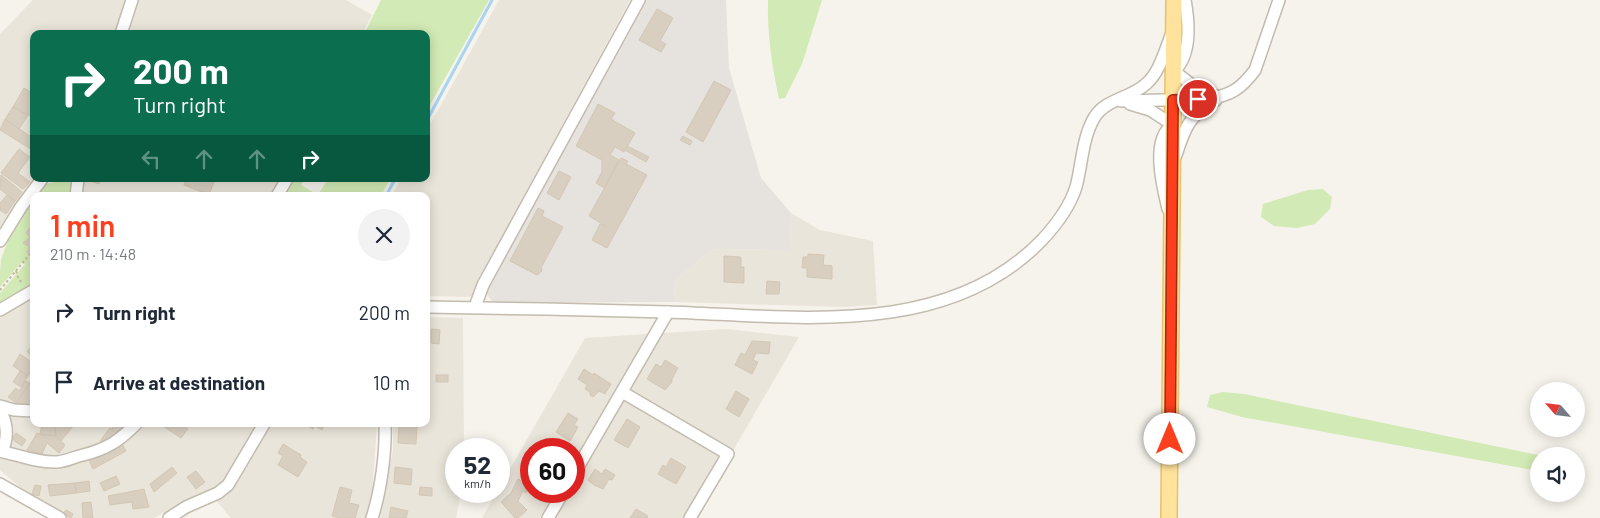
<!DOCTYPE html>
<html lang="en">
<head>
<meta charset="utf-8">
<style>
	:root { --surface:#fff; --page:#f2f2f3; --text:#1f2937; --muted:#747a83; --accent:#fc3f1d }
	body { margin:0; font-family:Barlow,sans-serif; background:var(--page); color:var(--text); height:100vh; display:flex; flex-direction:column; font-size:19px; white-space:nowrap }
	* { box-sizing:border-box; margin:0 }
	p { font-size:16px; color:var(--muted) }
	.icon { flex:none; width:28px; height:28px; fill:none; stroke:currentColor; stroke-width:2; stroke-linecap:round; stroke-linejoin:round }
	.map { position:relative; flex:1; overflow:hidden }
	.details { position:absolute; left:30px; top:192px; width:400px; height:235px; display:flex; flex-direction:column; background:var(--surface); border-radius:10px; box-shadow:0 2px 12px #0003 }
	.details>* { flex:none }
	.banner { position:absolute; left:30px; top:30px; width:400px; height:152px; border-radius:10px; box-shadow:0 2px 12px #0003; background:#0b6e4f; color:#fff; overflow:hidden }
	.needle { width:32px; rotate:298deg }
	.tools { position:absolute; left:1530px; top:382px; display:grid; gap:10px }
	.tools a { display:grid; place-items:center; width:55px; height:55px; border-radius:50%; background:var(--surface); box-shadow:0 2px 12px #0003; font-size:25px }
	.speed { position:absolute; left:445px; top:438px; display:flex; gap:10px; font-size:25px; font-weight:700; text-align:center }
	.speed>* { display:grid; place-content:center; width:65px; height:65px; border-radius:50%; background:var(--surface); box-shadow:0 2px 12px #0003; line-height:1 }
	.speed small { font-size:12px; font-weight:400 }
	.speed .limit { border:8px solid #d22; background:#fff; color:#111 }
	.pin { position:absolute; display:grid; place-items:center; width:42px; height:42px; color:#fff; margin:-21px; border:2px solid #fff; border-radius:50%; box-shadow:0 1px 5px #0007 }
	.me { position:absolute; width:55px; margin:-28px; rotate:0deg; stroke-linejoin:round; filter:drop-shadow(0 0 4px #0008) }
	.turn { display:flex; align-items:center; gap:18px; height:105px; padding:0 20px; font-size:22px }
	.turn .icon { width:65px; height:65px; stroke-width:2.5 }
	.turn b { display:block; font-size:35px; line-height:42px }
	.lanes { display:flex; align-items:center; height:48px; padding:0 20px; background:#0003; justify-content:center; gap:25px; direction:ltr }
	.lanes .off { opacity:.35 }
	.round { display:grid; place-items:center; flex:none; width:52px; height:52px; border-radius:26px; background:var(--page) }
	.head { display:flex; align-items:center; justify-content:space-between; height:85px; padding:0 20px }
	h1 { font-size:30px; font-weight:600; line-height:38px; color:var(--accent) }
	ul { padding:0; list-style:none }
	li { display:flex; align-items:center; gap:15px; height:70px; padding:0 20px }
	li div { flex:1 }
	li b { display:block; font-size:19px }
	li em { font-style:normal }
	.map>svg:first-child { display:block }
	.residential { fill:#eae5da }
	.industrial { fill:#e6e2dd }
	.green { fill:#d2eab5 }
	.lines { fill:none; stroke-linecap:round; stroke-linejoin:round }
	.stream { stroke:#a9d4f2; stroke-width:3 }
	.building { fill:#d8cfc1; stroke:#d3c7b4 }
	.minor-casing { stroke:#c2bbae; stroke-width:14 }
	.major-casing { stroke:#e6c16a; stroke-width:18 }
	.path { stroke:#c4b79f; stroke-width:2; stroke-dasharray:2.5 2.5; stroke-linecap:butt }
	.minor { stroke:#fff; stroke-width:11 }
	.major { stroke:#ffe39c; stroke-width:15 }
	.route-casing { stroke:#a42913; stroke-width:12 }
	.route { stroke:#fc3f1d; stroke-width:9 }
</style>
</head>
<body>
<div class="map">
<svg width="1600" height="518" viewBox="0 0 1600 518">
	<rect width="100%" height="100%" fill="#f6f3ec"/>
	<!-- residential -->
	<g class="residential">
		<path d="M33,0H125L116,34H34V179H35L0,227V34Z"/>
		<path d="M139,0H346L372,15L362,34H129Z"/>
		<path d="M499,0H630L522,200L473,297L426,296V196H391L401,179H426V132Z"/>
		<path d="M83,179H282L272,196H81Z"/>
		<path d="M791,213L820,230L873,241L877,305L843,307L674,302L675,280L713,249L790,250Z"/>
		<path d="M34,295V424H377L372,496L366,518H231L207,490L154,518H68L27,493L0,470V318Z"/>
		<path d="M426,317L463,318L464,449H456V491H461L456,518H380L393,450V424H426Z"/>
		<path d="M726,329L799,337L694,518H555L570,491H574V485L663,333Z"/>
		<path d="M647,334L574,461V449H531V491H556L540,518H482L585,338Z"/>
	</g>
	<!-- industrial -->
	<path class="industrial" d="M640,0H726L729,68L761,178L791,213L790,250L713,249L675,280L674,302L493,303L486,293L494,270Z"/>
	<!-- green -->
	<g class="green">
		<path d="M381,0H489L426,112V34H364Z"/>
		<path d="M768,0H822L802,64L785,98L779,99C772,66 767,34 768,0Z"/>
		<path d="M295,179H304L301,185L318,195L328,179H390L381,196H285Z"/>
		<path d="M63,180H69L71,184V191L66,196H35L46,184Z"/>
		<path d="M1323,189L1332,197L1330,209L1315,224L1297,228L1274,226L1261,217L1263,204L1308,190Z"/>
		<path d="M34,197V229L26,242L24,243L30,247L27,252L32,255L34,254V284L0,305V293L25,264L22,262L0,287C0,279 0,267 1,260C8,237 21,218 34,197Z"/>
		<path d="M1223,392L1244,394L1543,456H1539V471L1242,417L1207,407L1210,395Z"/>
	</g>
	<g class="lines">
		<!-- stream -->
		<g class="stream">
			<path d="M426,122L492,0"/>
			<path d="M386,196L395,179"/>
		</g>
	</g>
	<!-- building -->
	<g class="building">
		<path d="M657,9L673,18L660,41L666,44L661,52L639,40Z"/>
		<path d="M714,81L731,90L703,142L686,132Z"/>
		<path d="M24,88L34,94V118L13,107Z"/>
		<path d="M598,104L615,113L611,119L635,133L624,152L615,147L610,155L619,160L604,188L596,183L602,172V160L576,146Z"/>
		<path d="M13,107L28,115L19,129L5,119Z"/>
		<path d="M5,119L34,139V151L0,130Z"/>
		<path d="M683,136L692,141L690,145L680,140Z"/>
		<path d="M627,146L649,157L646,162L625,150Z"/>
		<path d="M19,149L30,157L18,173L30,182L23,189L1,173Z"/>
		<path d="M621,158L628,161L626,164L647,175L607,248L592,240L600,224L606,227V226L589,216Z"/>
		<path d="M559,171L571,177L559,200L547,193Z"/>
		<path d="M1,175L22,192L15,201L0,189Z"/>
		<path d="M84,179H100L99,184Z"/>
		<path d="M186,179H215L209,195L184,185Z"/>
		<path d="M7,195L15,201L6,214L0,210V203Z"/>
		<path d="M538,208L544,211L542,216L563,227L541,268L542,271L537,275L510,261Z"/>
		<path d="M30,227L34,229L32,256L27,252L30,247L23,243L25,241L26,242L30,236L26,233Z"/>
		<path d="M808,254L824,255L823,265L832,266V279L807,277V268H802L803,257H808Z"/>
		<path d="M724,256L741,257V267H744V283L724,282Z"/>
		<path d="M767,281L780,282L779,294H766Z"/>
		<path d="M431,329L440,330L439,344L431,343Z"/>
		<path d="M752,341L770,342L769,354L756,353L753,360L758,362L752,374L735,365L741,353L745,355Z"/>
		<path d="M34,343V357L27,352Z"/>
		<path d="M20,354L34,364V367L28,376L13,366Z"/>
		<path d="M665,360L678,368L672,379V382L665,390L647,379L656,364L661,367Z"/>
		<path d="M584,369L593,375L594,373L611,384L605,394L599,391L593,397L590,395V392L585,389L587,385L578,379Z"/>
		<path d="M20,371L28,376L21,387L13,382Z"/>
		<rect x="436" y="375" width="12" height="7"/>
		<path d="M26,381L30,383L16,403L8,397L16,388L19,391Z"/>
		<path d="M30,383L34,385V396L25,408L16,403Z"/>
		<path d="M736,391L749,399L739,417L726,409Z"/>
		<path d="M568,413L578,419L574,425L578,427L570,441L556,432Z"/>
		<path d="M627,419L640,427L628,448L614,440Z"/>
		<path d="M42,424H57L55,426L56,436L40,434Z"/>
		<path d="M57,424H72L74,425L61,441L56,436L55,426Z"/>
		<path d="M115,424H127L125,427L104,444L100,441L110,428L112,429Z"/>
		<path d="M160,424H181L188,429L181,438Z"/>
		<path d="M307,424H325L322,430L315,426L313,429L306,425Z"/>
		<path d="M399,426L417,427L416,444L398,443Z"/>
		<path d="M16,433L26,440L22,446L12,439Z"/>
		<path d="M37,433L43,435L56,436L65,445L59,453L47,443L42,454L27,450Z"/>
		<path d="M121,442L126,451L93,469L89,460Z"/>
		<path d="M283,444L301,455L300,457L307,462L298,477L278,465L283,456L278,453Z"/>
		<path d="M671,458L686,467L676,484L658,474L663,465L666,467Z"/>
		<path d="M172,467L177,473L154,492L150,484Z"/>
		<path d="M395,467L412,469L411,485L394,483Z"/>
		<path d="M595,469L602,474L605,469L615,475L612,480L609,479L603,489L594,485L588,480Z"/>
		<path d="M196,471L205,482L196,489L187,477Z"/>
		<path d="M116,476L120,484L104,491L100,483Z"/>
		<path d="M518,479L531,485L526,493L523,491L518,501L527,510L518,518H515L501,502L511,493Z"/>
		<path d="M89,481L90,491L76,493L75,483Z"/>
		<path d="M75,483L76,493L50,496L48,485Z"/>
		<path d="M35,485L41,486L39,496L32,494Z"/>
		<path d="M340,487L352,490L349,503L359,505L355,518H340L332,516Z"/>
		<path d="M420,487L432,488V496L419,495Z"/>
		<path d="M144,489L149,507L133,509L132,502L110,505L108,496Z"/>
		<path d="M91,502L93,518H83L82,503Z"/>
		<path d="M391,507L408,511L406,518H389Z"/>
		<path d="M636,509L648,516L647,518H630Z"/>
		<path d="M66,510L73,514L71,518L63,514Z"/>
	</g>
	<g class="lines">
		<!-- minor casing -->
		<g class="minor-casing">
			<g id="minor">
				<path d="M1185,0C1189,22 1192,55 1174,71L1197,89L1216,96"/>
				<path d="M121,34L132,0"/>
				<path d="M1121,101L1206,99C1230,96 1241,89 1255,70L1279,0"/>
				<path d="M1130,104L1150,110L1173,125C1150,138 1163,188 1168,209"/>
				<path d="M1176,155C1185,127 1189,116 1216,100"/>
				<path d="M76,196L78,179"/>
				<path d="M277,196L287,179"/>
				<path d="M0,241L21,207L42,179"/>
				<path d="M426,307C507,308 587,310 668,312C793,316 946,340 1042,240C1056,225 1070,206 1076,187C1082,165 1082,139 1094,118C1105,99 1131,98 1146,84C1160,72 1165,50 1172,33"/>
				<path d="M475,307L483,285L639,0"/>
				<path d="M0,310L34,290"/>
				<path d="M622,392L728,454L690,518"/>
				<path d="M0,406L14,410L34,411"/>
				<path d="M0,409C7,423 9,437 2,451"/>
				<path d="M0,451C18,455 38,463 57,462C67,461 74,457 83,455C107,449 119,441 136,424"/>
				<path d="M574,474L668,312"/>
				<path d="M0,484L60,518"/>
				<path d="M169,518L186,507L218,493L228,485L264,424"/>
				<path d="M372,518C381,490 386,453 385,424"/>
				<path d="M548,518L564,491"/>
			</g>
		</g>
		<!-- major casing -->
		<g class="major-casing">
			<path id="major" d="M1169,518L1174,0"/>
		</g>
		<!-- path -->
		<g class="path">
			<path d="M16,271L19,280L23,283"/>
			<path d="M0,290L30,254"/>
		</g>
		<!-- minor -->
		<use href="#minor" class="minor"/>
		<!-- major -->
		<use href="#major" class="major"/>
	</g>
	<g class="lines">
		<!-- route casing -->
		<g class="route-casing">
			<path id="route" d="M1170,439L1173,100L1198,99"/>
		</g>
		<!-- route -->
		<use href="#route" class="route"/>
	</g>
</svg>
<div class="tools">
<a><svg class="needle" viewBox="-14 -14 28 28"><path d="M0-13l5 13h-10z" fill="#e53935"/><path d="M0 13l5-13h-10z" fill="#747a83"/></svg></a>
<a><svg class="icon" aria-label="sound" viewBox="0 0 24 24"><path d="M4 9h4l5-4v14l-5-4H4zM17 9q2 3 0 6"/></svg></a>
</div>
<div class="speed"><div>52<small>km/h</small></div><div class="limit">60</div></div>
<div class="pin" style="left:1198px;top:99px;background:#d93025"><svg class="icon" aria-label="arrive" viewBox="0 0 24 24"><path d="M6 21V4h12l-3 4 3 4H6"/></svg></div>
<svg class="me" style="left:1170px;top:439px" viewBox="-20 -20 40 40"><circle r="19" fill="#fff"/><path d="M0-13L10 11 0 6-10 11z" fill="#fc3f1d"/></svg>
<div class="banner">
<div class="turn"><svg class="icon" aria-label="right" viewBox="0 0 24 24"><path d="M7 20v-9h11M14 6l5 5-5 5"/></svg><div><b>200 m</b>Turn right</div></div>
<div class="lanes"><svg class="icon off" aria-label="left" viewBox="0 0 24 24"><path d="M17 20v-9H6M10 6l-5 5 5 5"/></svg><svg class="icon off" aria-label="ahead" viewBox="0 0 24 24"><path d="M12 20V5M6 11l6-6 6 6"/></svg><svg class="icon off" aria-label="ahead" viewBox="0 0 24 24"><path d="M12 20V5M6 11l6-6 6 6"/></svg><svg class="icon" aria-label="right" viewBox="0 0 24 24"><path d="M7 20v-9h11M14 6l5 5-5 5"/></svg></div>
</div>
<section class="details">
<div class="head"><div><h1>1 min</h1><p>210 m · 14:48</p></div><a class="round"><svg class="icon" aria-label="close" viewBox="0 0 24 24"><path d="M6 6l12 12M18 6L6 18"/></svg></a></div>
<ul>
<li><svg class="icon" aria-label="right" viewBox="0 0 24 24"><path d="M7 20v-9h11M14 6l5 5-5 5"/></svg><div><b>Turn right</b></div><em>200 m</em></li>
<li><svg class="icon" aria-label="arrive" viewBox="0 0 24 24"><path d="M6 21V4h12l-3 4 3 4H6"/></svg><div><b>Arrive at destination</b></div><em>10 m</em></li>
</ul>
</section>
</div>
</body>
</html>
